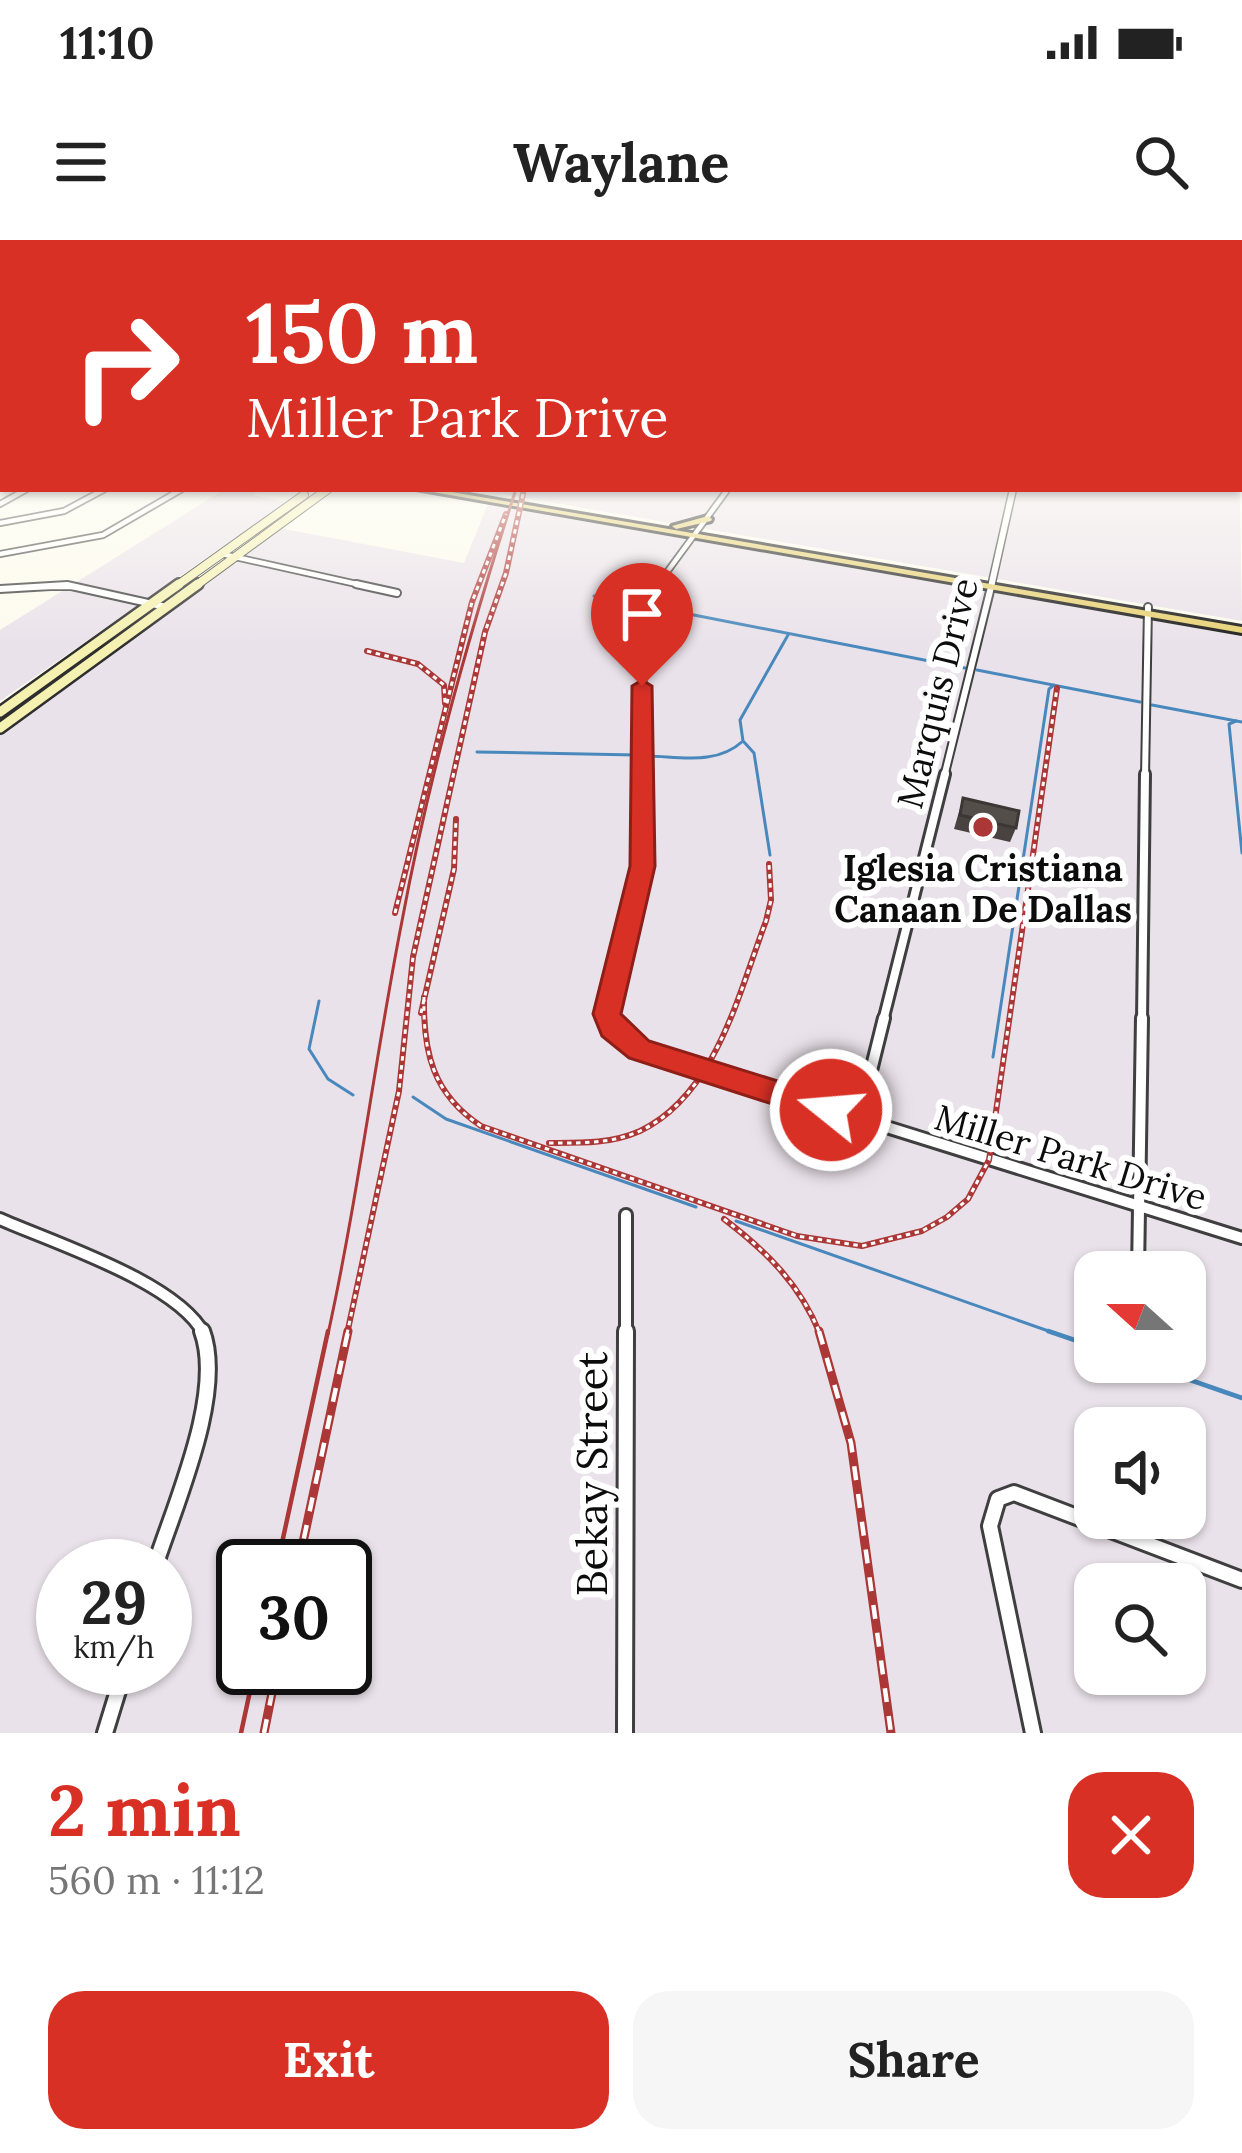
<!DOCTYPE html>
<html lang="en">
<head>
<meta charset="utf-8">
<style>
	:root { --surface:#fff; --page:#f6f6f6; --text:#222; --muted:#767676; --accent:#d93025 }
	body { margin:0; font-family:Lora,serif; background:var(--page); color:var(--text); height:100vh; display:flex; flex-direction:column; font-size:45px; white-space:nowrap }
	* { box-sizing:border-box; margin:0 }
	p { font-size:39px; color:var(--muted) }
	.icon { flex:none; width:66px; height:66px; fill:none; stroke:currentColor; stroke-width:2; stroke-linecap:round; stroke-linejoin:round }
	.map { position:relative; height:1493px; overflow:hidden }
	.sheet { display:flex; flex-direction:column; background:var(--surface); flex:1 }
	.sheet>* { flex:none }
	.banner { position:absolute; left:0px; top:0px; width:1242px; height:252px; box-shadow:0 3px 9px #0004; background:#d93025; color:#fff; overflow:hidden }
	.needle { width:78px; rotate:291deg }
	.controls { position:absolute; left:1074px; top:1011px; display:grid; gap:24px }
	.controls a { display:grid; place-items:center; width:132px; height:132px; border-radius:24px; background:var(--surface); box-shadow:0 3px 9px #0004; font-size:60px }
	.speed { position:absolute; left:36px; top:1299px; display:flex; gap:24px; font-size:60px; font-weight:700; text-align:center }
	.speed>* { display:grid; place-content:center; width:156px; height:156px; border-radius:50%; background:var(--surface); box-shadow:0 3px 9px #0004; line-height:1 }
	.speed small { font-size:30px; font-weight:400 }
	.speed .limit { border:6px solid #111; border-radius:18px; background:#fff; color:#111 }
	.pin { position:absolute; display:grid; place-items:center; width:102px; height:102px; color:#fff; margin:-123px -51px; border-radius:50% 50% 50% 0; rotate:-45deg; box-shadow:0 0 12px #0007 }
	.pin .icon { rotate:45deg }
	.me { position:absolute; width:132px; margin:-66px; rotate:287deg; stroke-linejoin:round; filter:drop-shadow(0 0 9px #0008) }
	.turn { display:flex; align-items:center; gap:42px; height:252px; padding:0 48px; font-size:54px }
	.turn .icon { width:156px; height:156px; stroke-width:2.5 }
	.turn b { display:block; font-size:84px; line-height:102px }
	.round { display:grid; place-items:center; flex:none; width:126px; height:126px; border-radius:36px; background:var(--page) }
	.summary { display:flex; align-items:center; justify-content:space-between; height:204px; padding:0 48px }
	h1 { font-size:72px; font-weight:700; line-height:90px; color:var(--accent) }
	.cta { display:flex; gap:24px; margin-top:auto; padding:24px 48px }
	.cta a { flex:1; height:138px; border-radius:36px; background:var(--accent); color:#fff; font-size:48px; font-weight:700; line-height:138px; text-align:center }
	.cta a+a { background:var(--page); color:var(--text) }
	.status { display:flex; justify-content:space-between; align-items:center; height:84px; padding:0 60px; background:var(--surface); direction:ltr }
	.status svg { height:33px; fill:currentColor }
	header { display:flex; justify-content:space-between; align-items:center; height:156px; padding:0 48px; background:var(--surface); font-size:54px; font-weight:700 }
	.map>svg:first-child { display:block }
	.industrial { fill:#eae2ea; fill-rule:evenodd }
	.lines { fill:none; stroke-linecap:round; stroke-linejoin:round }
	.stream-far1 { stroke:#4988bc; stroke-width:3 }
	.stream { stroke:#4988bc; stroke-width:4.5 }
	.minor-far4-casing { stroke:#3f3f3f; stroke-width:8 }
	.minor-far3-casing { stroke:#3f3f3f; stroke-width:10 }
	.minor-far2-casing { stroke:#3f3f3f; stroke-width:14 }
	.minor-far1-casing { stroke:#3f3f3f; stroke-width:16 }
	.minor-casing { stroke:#3f3f3f; stroke-width:20 }
	.tertiary-casing { stroke:#3f3f3f; stroke-width:9 }
	.secondary-far1-casing { stroke:#2e2e2e; stroke-width:10 }
	.secondary-casing { stroke:#2e2e2e; stroke-width:14 }
	.primary-casing { stroke:#1d1d1d; stroke-width:6 }
	.minor-far4 { stroke:#fff; stroke-width:4.5 }
	.minor-far3 { stroke:#fff; stroke-width:6 }
	.minor-far2 { stroke:#fff; stroke-width:8 }
	.minor-far1 { stroke:#fff; stroke-width:10 }
	.minor { stroke:#fff; stroke-width:14 }
	.tertiary { stroke:#fff; stroke-width:6 }
	.secondary-far1 { stroke:#f5f1b1; stroke-width:8 }
	.secondary { stroke:#f5f1b1; stroke-width:9 }
	.primary { fill:#e7d174; fill-rule:evenodd }
	.tram-far1 { stroke:#ab3736; stroke-width:3 }
	.tram { stroke:#ab3736; stroke-width:4.5 }
	.rail-far1-casing { stroke:#ab3736; stroke-width:6 }
	.rail-casing { stroke:#ab3736; stroke-width:9 }
	.rail-far1 { stroke:#fff; stroke-width:3; stroke-dasharray:4.5; stroke-linecap:butt }
	.rail { stroke:#fff; stroke-width:4.5; stroke-dasharray:14; stroke-linecap:butt }
	.wall { fill:#484340 }
	.building { fill:#544e4a; stroke:#3b3734; stroke-width:3 }
	.route { fill:#d93025; stroke:#8d1f18; stroke-width:3 }
	.poi-dot { fill:#ab3736; stroke:#fff; stroke-width:4.5 }
	.labels { text-anchor:middle; stroke-width:12; stroke-linejoin:round; paint-order:stroke }
	.street-label { font-size:36px; fill:#0c0c0c; stroke:#fff }
	.poi-label { font-size:36px; font-weight:bold; fill:#0c0c0c; stroke:#fff }
	.near-street-label { font-size:42px; fill:#0c0c0c; stroke:#fff }
</style>
</head>
<body>
<div class="status"><b>11:10</b><svg viewBox="0 0 49 12"><path d="M0 12V9h3v3zM5 12V6h3v6zM10 12V3h3v9zM15 12V0h3v12zM26 1h20v11H26zM47 4h2v5h-2z"/></svg></div>
<header><svg class="icon" aria-label="menu" viewBox="0 0 24 24"><path d="M4 6h16M4 12h16M4 18h16"/></svg>Waylane<svg class="icon" aria-label="search" viewBox="0 0 24 24"><circle cx="10" cy="10" r="6"/><path d="M15 15l6 6"/></svg></header>
<div class="map">
<svg width="1242" height="1493" viewBox="0 0 1242 1493">
	<rect width="100%" height="100%" fill="#fdfbee"/>
	<!-- industrial -->
	<g class="industrial">
		<path d="M1239,197L1242,381L473,249H1239Z"/>
		<path d="M225,249H261L253,255L287,262L0,461V390Z"/>
		<path d="M488,264L1242,394V1493H0V489L279,288L464,323ZM1095,1032H1185V1122H1095ZM1095,1188H1185V1278H1095ZM63,1326H165V1428H63ZM243,1326H345V1428H243ZM1095,1344H1185V1434H1095Z"/>
	</g>
	<g class="lines">
		<!-- stream-far1 -->
		<g class="stream-far1">
			<path d="M594,356L635,364"/>
			<path d="M648,366L965,428"/>
			<path d="M977,430L1140,462"/>
			<path d="M1152,465L1242,482"/>
			<path d="M1236,481L1229,484L1242,613"/>
			<path d="M744,502L754,513L770,615"/>
			<path d="M477,512L636,515"/>
			<path d="M649,516C682,517 717,525 743,501L740,480L788,395"/>
			<path d="M319,761L309,809L328,839L353,855"/>
			<path d="M993,817L1049,449L1054,445"/>
			<path d="M413,857L446,879L696,967"/>
			<path d="M736,981L1057,1094"/>
		</g>
		<!-- stream -->
		<g class="stream">
			<path d="M1048,1091L1095,1107"/>
			<path d="M1147,1125L1242,1158"/>
		</g>
		<!-- minor-far4 casing -->
		<g class="minor-far4-casing">
			<g id="minor-far4">
				<path d="M0,264L27,249"/>
				<path d="M0,283L64,271L105,249"/>
				<path d="M0,314L103,295L182,249"/>
				<path d="M222,314L370,347"/>
				<path d="M35,347H76"/>
				<path d="M656,347L728,249"/>
			</g>
		</g>
		<!-- minor-far3 casing -->
		<g class="minor-far3-casing">
			<g id="minor-far3">
				<path d="M356,344L397,353"/>
				<path d="M0,349L67,345L166,367"/>
				<path d="M642,537L643,364L658,344"/>
				<path d="M944,537L991,347"/>
				<path d="M1145,537L1148,367"/>
			</g>
		</g>
		<!-- minor-far2 casing -->
		<g class="minor-far2-casing">
			<g id="minor-far2">
				<path d="M611,781L607,774L641,640L642,534"/>
				<path d="M883,781L945,534"/>
				<path d="M1142,781L1145,534"/>
			</g>
		</g>
		<!-- minor-far1 casing -->
		<g class="minor-far1-casing">
			<g id="minor-far1">
				<path d="M609,778L624,802L640,810L1242,998"/>
				<path d="M859,879L884,778"/>
				<path d="M0,979C54,1003 177,1042 204,1094"/>
				<path d="M1138,1032L1142,778"/>
				<path d="M626,1094V975"/>
			</g>
		</g>
		<!-- minor casing -->
		<g class="minor-casing">
			<g id="minor">
				<path d="M155,1326C175,1264 225,1153 202,1091"/>
				<path d="M105,1493L125,1428"/>
				<path d="M625,1493L626,1091"/>
				<path d="M1033,1493L990,1286L998,1259L1014,1253L1242,1340"/>
			</g>
		</g>
		<!-- tertiary casing -->
		<g class="tertiary-casing">
			<path id="tertiary" d="M991,347L1013,249"/>
		</g>
		<!-- secondary-far1 casing -->
		<g class="secondary-far1-casing">
			<g id="secondary-far1">
				<path d="M175,347L304,255"/>
				<path d="M194,347L328,249"/>
			</g>
		</g>
		<!-- secondary casing -->
		<g class="secondary-casing">
			<g id="secondary">
				<path d="M0,472L179,344"/>
				<path d="M0,488L198,344"/>
			</g>
		</g>
		<!-- primary casing -->
		<g class="primary-casing">
			<g id="primary">
				<path d="M416,249H434L1242,387V393Z"/>
				<path d="M708,276L712,279L711,281L676,289L672,286Z"/>
			</g>
		</g>
		<!-- minor-far4 -->
		<use href="#minor-far4" class="minor-far4"/>
		<!-- minor-far3 -->
		<use href="#minor-far3" class="minor-far3"/>
		<!-- minor-far2 -->
		<use href="#minor-far2" class="minor-far2"/>
		<!-- minor-far1 -->
		<use href="#minor-far1" class="minor-far1"/>
		<!-- minor -->
		<use href="#minor" class="minor"/>
		<!-- tertiary -->
		<use href="#tertiary" class="tertiary"/>
		<!-- secondary-far1 -->
		<use href="#secondary-far1" class="secondary-far1"/>
		<!-- secondary -->
		<use href="#secondary" class="secondary"/>
		<!-- primary -->
		<use href="#primary" class="primary"/>
		<!-- tram-far1 -->
		<path class="tram-far1" d="M328,1094C358,957 375,818 402,681C429,535 470,390 516,249"/>
		<!-- tram -->
		<g class="tram">
			<path d="M277,1326L328,1091"/>
			<path d="M241,1493L255,1428"/>
		</g>
		<!-- rail-far1 casing -->
		<g class="rail-far1-casing">
			<g id="rail-far1">
				<path d="M367,411L418,424L444,445L445,463"/>
				<path d="M395,673L472,362L506,274"/>
				<path d="M424,757C423,813 433,854 481,886L797,996L862,1006L922,991L947,977L968,959L989,920L1057,448"/>
				<path d="M421,773L454,629L456,579"/>
				<path d="M549,903C580,903 611,904 640,891C716,855 739,752 766,681L771,660L769,624"/>
				<path d="M724,979C766,1011 800,1044 820,1094"/>
				<path d="M347,1094L399,851L413,717L485,392L506,333L524,249"/>
			</g>
		</g>
		<!-- rail casing -->
		<g class="rail-casing">
			<g id="rail">
				<path d="M819,1091L851,1203L891,1493"/>
				<path d="M298,1326L348,1091"/>
				<path d="M264,1493L277,1428"/>
			</g>
		</g>
		<!-- rail-far1 -->
		<use href="#rail-far1" class="rail-far1"/>
		<!-- rail -->
		<use href="#rail" class="rail"/>
	</g>
	<!-- wall -->
	<path class="wall" d="M963,558L1016,588L1010,602L954,589Z"/>
	<!-- building -->
	<path class="building" d="M963,558L1019,571L1016,588L960,575Z"/>
	<!-- sky -->
	<linearGradient id="sky" x2="0" y2="1"><stop stop-color="#95c2ea"/><stop offset="0.49" stop-color="#fefdf7"/><stop offset="1" stop-color="#fefdf7" stop-opacity="0"/></linearGradient>
	<rect width="1242" height="406" fill="url(#sky)"/>
	<!-- route -->
	<path class="route" d="M642,440L652,446L655,626L621,774L649,801L842,861L846,870L842,880L831,883L629,818L602,796L593,774L630,626L632,446Z"/>
	<!-- markers -->
	<circle class="poi-dot" cx="983" cy="587" r="12"/>
	<g class="labels">
		<!-- street labels -->
		<g class="street-label">
			<text transform="translate(937 453) rotate(-76)" y="13">Marquis Drive</text>
			<text transform="translate(1071 917) rotate(17)" y="13">Miller Park Drive</text>
		</g>
		<!-- poi labels -->
		<g class="poi-label">
			<text x="983" y="641">Iglesia Cristiana<tspan x="983" dy="41">Canaan De Dallas</tspan></text>
		</g>
		<!-- near-street labels -->
		<g class="near-street-label">
			<text transform="translate(592 1234) rotate(-90)" y="15">Bekay Street</text>
		</g>
	</g>
</svg>
<div class="controls">
<a><svg class="needle" viewBox="-14 -14 28 28"><path d="M0-13l5 13h-10z" fill="#e53935"/><path d="M0 13l5-13h-10z" fill="#767676"/></svg></a>
<a><svg class="icon" aria-label="sound" viewBox="0 0 24 24"><path d="M4 9h4l5-4v14l-5-4H4zM17 9q2 3 0 6"/></svg></a>
<a><svg class="icon" aria-label="search" viewBox="0 0 24 24"><circle cx="10" cy="10" r="6"/><path d="M15 15l6 6"/></svg></a>
</div>
<div class="speed"><div>29<small>km/h</small></div><div class="limit">30</div></div>
<div class="pin" style="left:642px;top:446px;background:#d93025"><svg class="icon" aria-label="arrive" viewBox="0 0 24 24"><path d="M6 21V4h12l-3 4 3 4H6"/></svg></div>
<svg class="me" style="left:831px;top:870px" viewBox="-20 -20 40 40"><circle r="17" fill="#d93025" stroke="#fff" stroke-width="3"/><path d="M0-11L8 9 0 5-8 9z" fill="#fff"/></svg>
<div class="banner">
<div class="turn"><svg class="icon" aria-label="right" viewBox="0 0 24 24"><path d="M7 20v-9h11M14 6l5 5-5 5"/></svg><div><b>150 m</b>Miller Park Drive</div></div>
</div>
</div>
<section class="sheet">
<div class="summary"><div><h1>2 min</h1><p>560 m · 11:12</p></div><a class="round" style="background:#d93025;color:#fff"><svg class="icon" aria-label="close" viewBox="0 0 24 24"><path d="M6 6l12 12M18 6L6 18"/></svg></a></div>
<div class="cta"><a>Exit</a><a>Share</a></div>
</section>
</body>
</html>
